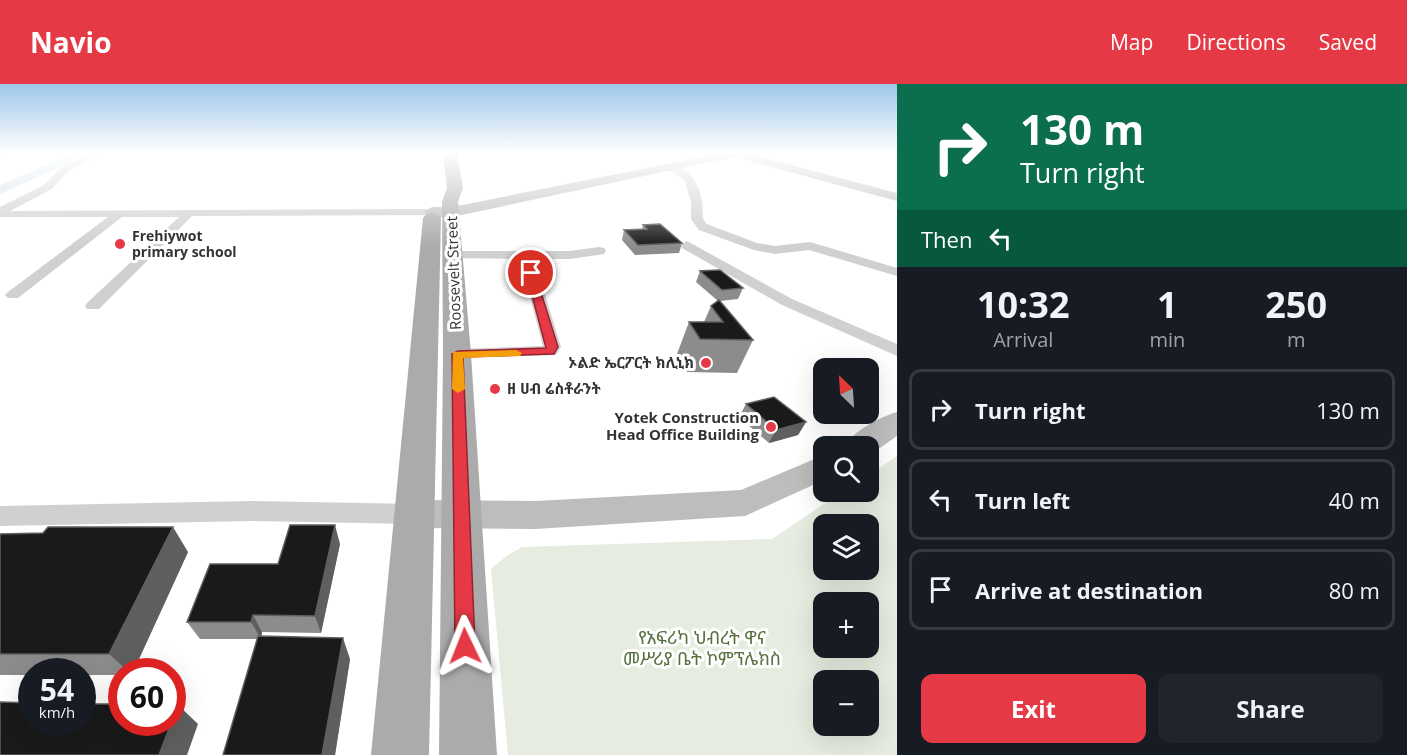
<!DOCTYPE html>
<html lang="en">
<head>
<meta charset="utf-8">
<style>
	:root { --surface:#171b24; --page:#20242c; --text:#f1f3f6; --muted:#9ea1a6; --line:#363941; --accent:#e63946 }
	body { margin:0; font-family:"Open Sans","Noto Sans Ethiopic",sans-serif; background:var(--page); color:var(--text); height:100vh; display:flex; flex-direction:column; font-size:22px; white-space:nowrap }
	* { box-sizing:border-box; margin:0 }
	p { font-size:20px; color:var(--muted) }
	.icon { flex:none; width:33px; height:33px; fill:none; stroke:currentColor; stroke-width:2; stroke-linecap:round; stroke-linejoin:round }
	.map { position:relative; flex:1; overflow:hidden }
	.side { display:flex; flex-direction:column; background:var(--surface); width:510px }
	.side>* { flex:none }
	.guide { background:#0b6e4f; color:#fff; overflow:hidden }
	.needle { width:39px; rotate:335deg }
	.controls { position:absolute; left:813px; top:274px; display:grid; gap:12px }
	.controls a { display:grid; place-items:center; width:66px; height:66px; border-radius:12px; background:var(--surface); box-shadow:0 6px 24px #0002; font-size:30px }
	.speed { position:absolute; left:18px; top:574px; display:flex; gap:12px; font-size:30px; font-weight:700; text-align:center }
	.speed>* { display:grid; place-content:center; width:78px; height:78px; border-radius:50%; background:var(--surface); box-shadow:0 6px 24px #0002; line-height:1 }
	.speed small { font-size:15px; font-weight:400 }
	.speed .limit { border:9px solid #d22; background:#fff; color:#111 }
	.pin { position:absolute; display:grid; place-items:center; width:51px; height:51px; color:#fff; margin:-26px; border:3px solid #fff; border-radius:50%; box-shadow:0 2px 6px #0007 }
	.me { position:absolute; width:66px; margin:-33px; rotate:358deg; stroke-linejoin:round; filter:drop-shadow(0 0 4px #0008) }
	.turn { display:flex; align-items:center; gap:21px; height:126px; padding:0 24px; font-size:27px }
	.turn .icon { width:78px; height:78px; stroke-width:2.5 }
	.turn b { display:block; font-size:42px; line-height:51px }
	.then { display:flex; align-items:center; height:57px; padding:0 24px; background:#0003; gap:12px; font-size:22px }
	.eta { display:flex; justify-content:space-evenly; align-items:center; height:102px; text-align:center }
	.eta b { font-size:36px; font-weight:700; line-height:42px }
	.primary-button { display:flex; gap:12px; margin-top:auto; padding:12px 24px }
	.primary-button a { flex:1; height:69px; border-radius:12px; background:var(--accent); color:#fff; font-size:24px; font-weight:700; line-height:69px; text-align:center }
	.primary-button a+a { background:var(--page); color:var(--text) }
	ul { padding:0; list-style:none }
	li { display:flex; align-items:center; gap:18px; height:81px; margin:0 12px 9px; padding:0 12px; border:3px solid var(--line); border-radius:12px }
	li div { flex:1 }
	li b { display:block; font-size:22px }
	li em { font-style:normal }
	header { display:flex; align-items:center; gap:36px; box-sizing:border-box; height:84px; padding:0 30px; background:var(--accent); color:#fff }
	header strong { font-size:28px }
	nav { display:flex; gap:33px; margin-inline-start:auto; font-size:21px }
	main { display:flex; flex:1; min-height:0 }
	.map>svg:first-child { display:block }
	.green { fill:#e6ecdf; fill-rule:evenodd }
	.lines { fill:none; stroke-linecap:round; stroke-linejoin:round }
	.river { fill:#cfe2ee; fill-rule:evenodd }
	.street { fill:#d0d0d0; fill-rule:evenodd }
	.secondary { fill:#bdbdbd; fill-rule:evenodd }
	.primary { fill:#ababab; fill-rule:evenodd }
	.wall { fill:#8c8c8c }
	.shaded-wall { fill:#5f5f5f }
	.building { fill:#1a1a1a; stroke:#5f5f5f; stroke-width:1.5 }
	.route { fill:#e63946; stroke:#96252e; stroke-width:1.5 }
	.slow { fill:#f59e0b }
	.poi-dot { fill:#e63946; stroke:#fff; stroke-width:2 }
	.labels { text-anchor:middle; stroke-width:6; stroke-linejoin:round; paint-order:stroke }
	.far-poi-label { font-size:14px; font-weight:bold; fill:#333; stroke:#fff; text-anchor:start }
	.street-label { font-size:15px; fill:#333; stroke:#fff }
	.poi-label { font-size:15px; font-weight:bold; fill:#333; stroke:#fff; text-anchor:end }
	.near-park-label { font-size:18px; fill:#56703f; stroke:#fff }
</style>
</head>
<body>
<header>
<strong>Navio</strong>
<nav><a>Map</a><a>Directions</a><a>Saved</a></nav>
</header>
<main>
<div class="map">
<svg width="897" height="671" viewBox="0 0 897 671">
	<rect width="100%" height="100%" fill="#fff"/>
	<!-- green -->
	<path class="green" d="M897,372V671H508L491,485L508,471L522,463L772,455L842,408H868L869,391ZM824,441H868V486H824ZM824,519H868V564H824ZM824,597H868V642H824Z"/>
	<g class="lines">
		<!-- river -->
		<path class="river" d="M68,69H80V74L0,110V101L68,72Z"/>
		<!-- street -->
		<g class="street">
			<path d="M0,69H4V70L0,73Z"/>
			<path d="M93,69H104L68,87L52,105L10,127L432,125L438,128L432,131L192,132L99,225H87L85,222L87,219L179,133H122L18,214H8L5,211L8,208L108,133H0V123L44,101L62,83Z"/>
			<path d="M670,82C688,80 700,102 702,118C704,127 700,133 707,140L757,159L775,162L810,158L897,184V192L809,166L775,170L754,166L699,146L691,135V118L685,97L670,86Z"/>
			<path d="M687,157L792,215L897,260V272L782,221L682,164L681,161Z"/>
			<path d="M599,163L604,164L606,167L604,170L570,175H534L561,263L556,271L451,274L448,270L451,266L457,265L543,262L520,175L452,174L445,170L447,167H570Z"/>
			<path d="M251,417L414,420L423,423L427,430L423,437L414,440L251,437L0,442V422Z"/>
		</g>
		<!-- secondary -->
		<g class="secondary">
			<path d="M722,69H745L897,109V117L734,73L452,133H432L424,128L432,123H452Z"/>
			<path d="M897,328V352L870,371L868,363H844C853,347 880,333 897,328Z"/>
			<path d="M824,371V396L745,432L535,445L414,444L402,440L397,430L402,420L414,416L535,417L741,406Z"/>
		</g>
		<!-- primary -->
		<g class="primary">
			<path d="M443,69H457L463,104L458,118L471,270L497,671H439L443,270L442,118L447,104Z"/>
			<path d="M432,129L438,130L441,134L429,671H371L423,134L426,130Z"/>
		</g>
	</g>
	<!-- wall -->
	<g class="wall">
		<path d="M643,141L682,159L679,169L635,171L622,156L624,146L642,145Z"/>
		<path d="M700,187L743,204L738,215L720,217L753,256L737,289L687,288L677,270L689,238H704L711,222L718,217L696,198Z"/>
		<path d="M746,320L806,338L798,351L769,359L739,333Z"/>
		<path d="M43,449L188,468L133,588H122V591H82V588H32V591H0V450Z"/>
		<path d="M340,460L321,549L262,548L261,552L350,575L335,671H223L258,555H200L187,538L278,480Z"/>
	</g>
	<!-- shaded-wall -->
	<g class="shaded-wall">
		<path d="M806,338L798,351L769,359L776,346Z"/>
		<path d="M335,441L340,460L321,549L315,532Z"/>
		<path d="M173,443L188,468L133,588H129L109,570Z"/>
		<path d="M253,531L262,548L261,555L251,538Z"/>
		<path d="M343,554L350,575L335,671H322Z"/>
		<path d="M178,621L198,640L187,671H159L171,639H172V636Z"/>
	</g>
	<!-- building -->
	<g class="building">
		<path d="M660,140L682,159L638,161L624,146L647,145L643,141Z"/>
		<path d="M720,186L743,204L722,206L700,187Z"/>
		<path d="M719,216L753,256L700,255L689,238H723L711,222Z"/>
		<path d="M774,313L806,338L776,346L746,320Z"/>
		<path d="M290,441H335L315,532L253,531L251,538H187L210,480H278Z"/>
		<path d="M48,443H173L109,570H0V450L43,449Z"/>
		<path d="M258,552L343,554L322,671H223Z"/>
		<path d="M0,618L32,619V639H82V620H122V639H171L159,671H0Z"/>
		<path d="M172,621H178L172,636Z"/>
	</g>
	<!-- sky -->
	<linearGradient id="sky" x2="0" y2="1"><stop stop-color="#9ec6ea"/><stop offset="0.42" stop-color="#fff"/><stop offset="1" stop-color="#fff" stop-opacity="0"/></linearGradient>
	<rect width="897" height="163" fill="url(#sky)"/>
	<!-- route -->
	<path class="route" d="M531,187L535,189L558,263L554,270L463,273L475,562L472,569L465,572L458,569L455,562L452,270L458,267L546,264L526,189Z"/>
	<!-- slow -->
	<path class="slow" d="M516,266L522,269L520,272L463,274L465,305L458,309L452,305L453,268Z"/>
	<!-- markers -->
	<g class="poi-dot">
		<circle cx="120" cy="160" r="6"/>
		<circle cx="706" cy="279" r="6"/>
		<circle cx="495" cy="305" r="6"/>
		<circle cx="771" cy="343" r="6"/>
	</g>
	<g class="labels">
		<!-- far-poi labels -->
		<g class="far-poi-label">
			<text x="132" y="157">Frehiywot<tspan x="132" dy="16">primary school</tspan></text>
		</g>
		<!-- street labels -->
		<g class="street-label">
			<text transform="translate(454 189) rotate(-92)" y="5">Roosevelt Street</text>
		</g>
		<!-- poi labels -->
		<g class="poi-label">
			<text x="694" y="284">ኦልድ ኤርፖርት ክሊኒክ</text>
			<text x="507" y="310" text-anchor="start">ዘ ሀብ ሬስቶራንት</text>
			<text x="759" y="339">Yotek Construction<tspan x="759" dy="17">Head Office Building</tspan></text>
		</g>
		<!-- near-park labels -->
		<g class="near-park-label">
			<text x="702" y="560">የአፍሪካ ህብረት ዋና<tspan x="702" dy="21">መሥሪያ ቤት ኮምፕሌክስ</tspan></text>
		</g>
	</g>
</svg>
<div class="controls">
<a><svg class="needle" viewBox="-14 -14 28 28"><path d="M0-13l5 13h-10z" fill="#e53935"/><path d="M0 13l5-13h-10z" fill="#9ea1a6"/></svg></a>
<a><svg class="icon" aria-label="search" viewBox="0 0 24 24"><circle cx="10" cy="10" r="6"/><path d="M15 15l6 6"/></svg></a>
<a><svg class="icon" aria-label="layers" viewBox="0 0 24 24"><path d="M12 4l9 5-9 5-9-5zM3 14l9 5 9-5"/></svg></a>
<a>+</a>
<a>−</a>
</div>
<div class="speed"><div>54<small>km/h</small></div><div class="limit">60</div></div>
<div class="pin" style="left:531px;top:189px;background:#d93025"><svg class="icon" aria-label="arrive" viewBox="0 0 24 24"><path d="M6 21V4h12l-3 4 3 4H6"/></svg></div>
<svg class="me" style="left:465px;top:562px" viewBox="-20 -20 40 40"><path d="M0-17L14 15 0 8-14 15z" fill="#e63946" stroke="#fff" stroke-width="4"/></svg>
</div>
<section class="side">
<div class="guide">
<div class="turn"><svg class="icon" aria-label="right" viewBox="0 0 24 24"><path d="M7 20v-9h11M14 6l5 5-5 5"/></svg><div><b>130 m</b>Turn right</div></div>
<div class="then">Then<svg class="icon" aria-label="left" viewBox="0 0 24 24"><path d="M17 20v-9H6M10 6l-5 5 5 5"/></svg></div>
</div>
<div class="eta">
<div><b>10:32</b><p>Arrival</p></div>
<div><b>1</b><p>min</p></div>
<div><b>250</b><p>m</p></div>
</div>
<ul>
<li><svg class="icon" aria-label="right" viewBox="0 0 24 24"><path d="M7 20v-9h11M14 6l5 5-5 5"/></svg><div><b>Turn right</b></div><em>130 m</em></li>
<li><svg class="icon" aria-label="left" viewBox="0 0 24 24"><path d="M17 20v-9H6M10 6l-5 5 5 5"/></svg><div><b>Turn left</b></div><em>40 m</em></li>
<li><svg class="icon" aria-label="arrive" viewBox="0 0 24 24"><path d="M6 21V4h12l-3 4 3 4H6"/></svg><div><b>Arrive at destination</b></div><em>80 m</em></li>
</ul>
<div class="primary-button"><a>Exit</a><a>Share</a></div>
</section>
</main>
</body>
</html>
